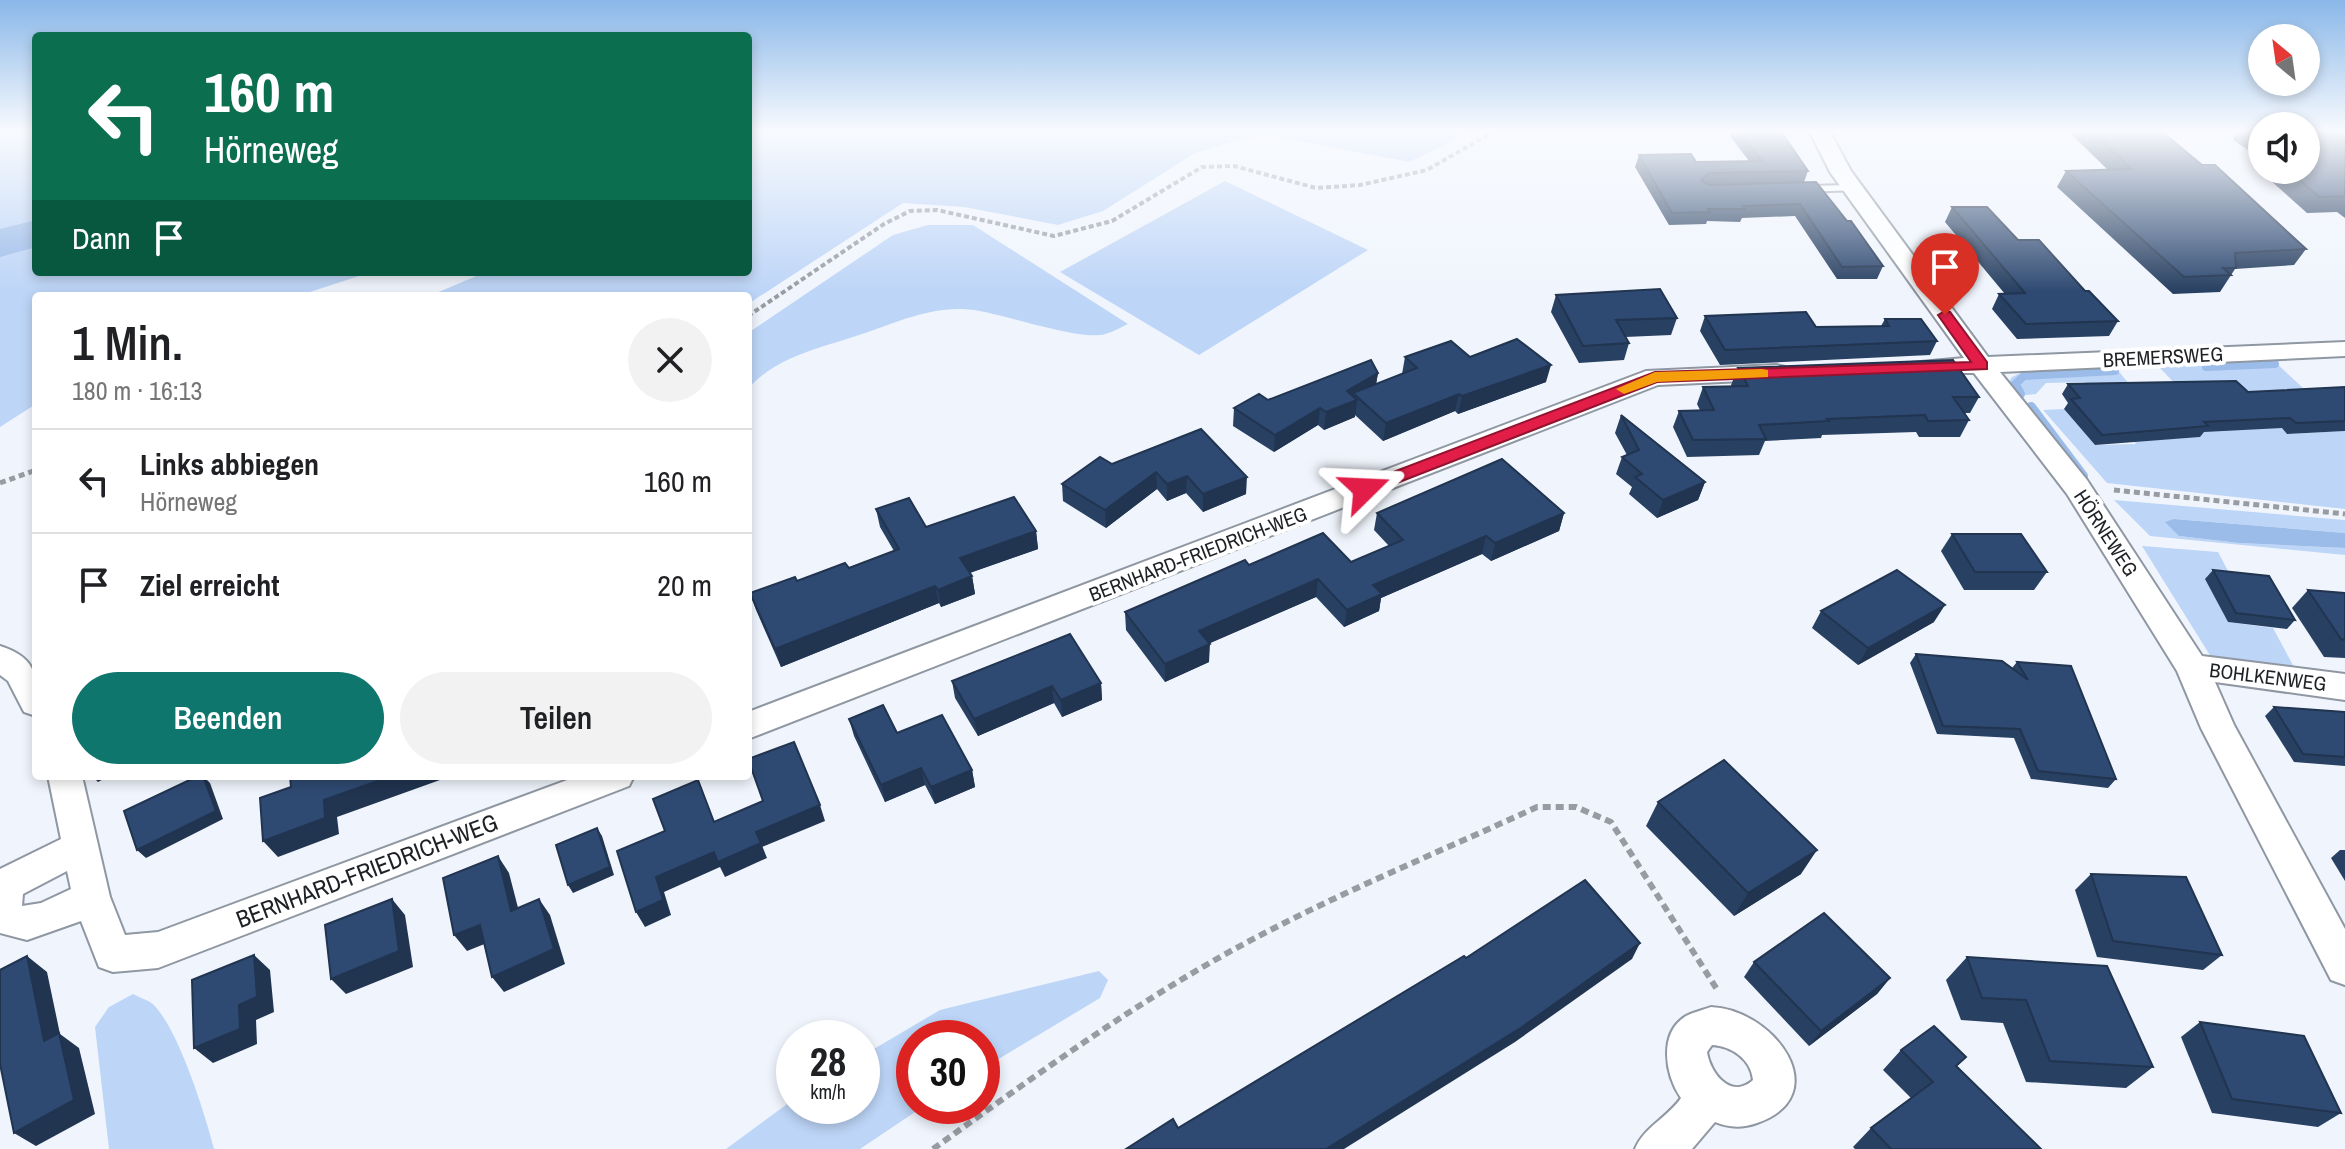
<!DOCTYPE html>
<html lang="de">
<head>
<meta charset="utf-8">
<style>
	:root { --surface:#fff; --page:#f2f2f2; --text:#202124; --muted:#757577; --line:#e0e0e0; --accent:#0f766e }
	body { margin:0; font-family:"Archivo Narrow",sans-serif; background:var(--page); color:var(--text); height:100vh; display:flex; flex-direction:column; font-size:30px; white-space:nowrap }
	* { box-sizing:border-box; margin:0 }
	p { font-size:26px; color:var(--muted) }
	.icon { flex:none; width:44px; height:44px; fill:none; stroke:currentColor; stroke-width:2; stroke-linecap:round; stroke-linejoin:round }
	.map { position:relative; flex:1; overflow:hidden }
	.details { position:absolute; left:32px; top:292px; width:720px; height:488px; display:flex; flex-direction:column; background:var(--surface); border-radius:8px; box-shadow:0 4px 12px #0003 }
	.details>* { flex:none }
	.top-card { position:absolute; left:32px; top:32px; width:720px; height:244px; border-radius:8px; box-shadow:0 4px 12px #0003; background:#0b6e4f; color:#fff; overflow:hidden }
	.needle { width:52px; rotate:331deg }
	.buttons { position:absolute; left:2248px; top:24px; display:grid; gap:16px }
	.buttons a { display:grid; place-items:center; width:72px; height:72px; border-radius:50%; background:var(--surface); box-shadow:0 4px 12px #0003; font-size:40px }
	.speed { position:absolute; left:776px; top:1020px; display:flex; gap:16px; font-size:40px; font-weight:700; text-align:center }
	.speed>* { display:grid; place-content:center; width:104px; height:104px; border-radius:50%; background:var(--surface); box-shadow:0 4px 12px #0003; line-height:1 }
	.speed small { font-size:20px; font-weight:400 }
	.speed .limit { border:12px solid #d22; background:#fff; color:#111 }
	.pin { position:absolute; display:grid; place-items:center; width:68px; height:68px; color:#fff; margin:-82px -34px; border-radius:50% 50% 50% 0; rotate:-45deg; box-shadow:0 0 8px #0007 }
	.pin .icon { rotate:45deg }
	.me { position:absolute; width:88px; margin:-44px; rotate:69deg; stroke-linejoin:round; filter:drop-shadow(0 0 6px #0008) }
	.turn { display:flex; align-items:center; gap:28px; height:168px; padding:0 40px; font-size:36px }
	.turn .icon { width:104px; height:104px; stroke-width:2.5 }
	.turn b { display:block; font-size:56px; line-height:68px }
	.then { display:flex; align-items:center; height:76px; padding:0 40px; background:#0003; gap:16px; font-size:30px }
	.round { display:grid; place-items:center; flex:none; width:84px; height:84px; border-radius:42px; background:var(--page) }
	.headline { display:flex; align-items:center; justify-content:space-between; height:136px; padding:0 40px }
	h1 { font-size:48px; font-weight:600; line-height:60px }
	.action { display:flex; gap:16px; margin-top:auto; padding:16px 40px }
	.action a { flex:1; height:92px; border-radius:48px; background:var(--accent); color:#fff; font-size:32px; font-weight:600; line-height:92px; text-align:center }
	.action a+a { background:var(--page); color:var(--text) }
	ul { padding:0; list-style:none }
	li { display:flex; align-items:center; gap:24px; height:104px; padding:0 40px; border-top:2px solid var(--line) }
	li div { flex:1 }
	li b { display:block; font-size:30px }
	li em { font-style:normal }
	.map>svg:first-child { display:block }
	.green { fill:#bdd5f7 }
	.water { fill:#9bbbe9 }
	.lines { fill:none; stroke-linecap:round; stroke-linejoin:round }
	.stream-far1 { stroke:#9bbbe9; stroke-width:8 }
	.stream { stroke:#9bbbe9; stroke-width:10 }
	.river { fill:#9bbbe9; fill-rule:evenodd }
	.service-casing { stroke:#8f97a2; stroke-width:4 }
	.minor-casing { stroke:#8f97a2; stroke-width:4 }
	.path-far2 { stroke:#989ca2; stroke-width:4; stroke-dasharray:5 3; stroke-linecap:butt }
	.path-far1 { stroke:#989ca2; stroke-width:5; stroke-dasharray:6 4; stroke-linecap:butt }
	.path { stroke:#989ca2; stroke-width:6; stroke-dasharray:8 5; stroke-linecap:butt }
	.service { fill:#fff; fill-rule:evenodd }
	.minor { fill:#fff; fill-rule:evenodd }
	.wall { fill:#284062 }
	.shaded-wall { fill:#213450 }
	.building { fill:#2f4a72; stroke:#213450; stroke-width:2 }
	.route { fill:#e11d48; stroke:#92132f; stroke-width:2 }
	.slow { fill:#f59e0b }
	.labels { text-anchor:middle; stroke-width:8; stroke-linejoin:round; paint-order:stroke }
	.street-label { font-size:20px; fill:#1d2024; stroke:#fff }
	.near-street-label { font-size:24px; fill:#1d2024; stroke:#fff }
</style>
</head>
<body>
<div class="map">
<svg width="2345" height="1149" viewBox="0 0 2345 1149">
	<rect width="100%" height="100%" fill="#f0f5fd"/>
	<!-- green -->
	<g class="green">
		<path d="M0,130H36V225L0,236Z"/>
		<path d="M748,130H1475L1409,162L1279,137L1245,138L1195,153L1103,211L1058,225L964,207L903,203L748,304V296H429L486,272H748Z"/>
		<path d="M1225,181L1368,250L1199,355L1060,272Z"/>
		<path d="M928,225H973L1128,324C1120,328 1109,334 1100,335C1072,338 1006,315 974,310C933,304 893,324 856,336C817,349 776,357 748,389V333L893,235Z"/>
		<path d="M36,242V272H371L298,296H36V404L0,427V252Z"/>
		<path d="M2275,362L2315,399L2287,434L2345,431V509L2107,483L2043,410L2064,409L2095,445L2136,444L2106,408L2155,440L2200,437L2185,394L2159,367Z"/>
		<path d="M2116,368L2129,384L2092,389L2084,382L2046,383L2036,394L2016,396L2008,383L2012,377L2025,371Z"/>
		<path d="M2114,500L2345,520V533L2174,519L2179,536L2239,543L2345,548V555L2150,536Z"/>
		<path d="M2142,546L2218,552L2234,582L2206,579L2228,622L2273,628L2294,667L2211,657Z"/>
		<path d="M1099,971L1108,980L1100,998L982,1069V1038H914V1106H924L860,1149H726L794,1099V1106H862V1056L940,1010Z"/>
		<path d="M133,994C138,997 145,999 150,1002C176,1020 206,1117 214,1149H109L95,1027L109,1007Z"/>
	</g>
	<!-- water -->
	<path class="water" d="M2174,519L2345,533V548L2239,543L2179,536L2165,522Z"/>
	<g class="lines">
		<!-- stream-far1 -->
		<g class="stream-far1">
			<path d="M2206,367L2275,364"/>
			<path d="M2017,389L2014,385L2024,376L2115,371"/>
		</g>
		<!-- stream -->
		<g class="stream">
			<path d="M2016,387L2020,394"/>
			<path d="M2031,407L2083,476"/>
		</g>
		<!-- river -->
		<path class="river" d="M36,220V247L0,257V229Z"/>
		<!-- service casing -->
		<g class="service-casing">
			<path id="service" d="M1853,185L1857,186V190L1805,192L1800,189L1805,186Z"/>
		</g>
		<!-- minor casing -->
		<g class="minor-casing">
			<g id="minor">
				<path d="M1809,130H1829L1851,171L1988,357L2345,342V356L2000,372L2087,480L2202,656L2345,674V700L2215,682L2234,725L2345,929V985L2331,980L2201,728L2177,671L2067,494L1974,373H1910L1906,368L1910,363L1964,358L1830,172Z"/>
				<path d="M1776,365L1785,367L1789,373L1785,379L1658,385L748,739V712L1646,371Z"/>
				<path d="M0,646C41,659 36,680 36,716L24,712L8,681L0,675Z"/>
				<path d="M48,776H82L110,897L125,935L158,932L578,776H634L629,786L158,968L113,972L99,967L81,921L27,940L0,933V869L61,839ZM67,871L71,889L41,903L22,906L23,894Z"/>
				<path d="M1711,1007C1776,1010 1836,1096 1757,1123C1743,1128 1729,1128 1715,1122L1692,1149H1635C1644,1127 1667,1118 1681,1098C1665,1075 1658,1033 1686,1016C1694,1012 1703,1010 1711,1007ZM1712,1045C1731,1046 1751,1059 1753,1080C1731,1100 1710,1073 1707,1052Z"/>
			</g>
		</g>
		<!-- path-far2 -->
		<path class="path-far2" d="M748,316L884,224L910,211L937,210L1054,236L1112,221L1202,167L1234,166L1316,188L1360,185L1427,170L1486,136L1503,130"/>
		<!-- path-far1 -->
		<g class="path-far1">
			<path d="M0,483L36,470"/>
			<path d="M2114,490L2345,514"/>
		</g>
		<!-- path -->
		<path class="path" d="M933,1149C1038,1074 1142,997 1257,937C1348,889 1444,850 1537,807H1576L1611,822L1718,991"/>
		<!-- service -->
		<use href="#service" class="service"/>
		<!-- minor -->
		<use href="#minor" class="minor"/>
	</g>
	<!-- wall -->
	<g class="wall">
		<path d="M1732,130H1780L1808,171L1804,182L1883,266L1877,279H1837L1795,216L1742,218L1740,222L1707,221L1706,224L1669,225L1635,167L1639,155L1696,162L1749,161L1730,136Z"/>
		<path d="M2067,130H2160L2202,165L2306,249L2294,265L2235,269L2220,292L2173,294L2057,187L2066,171L2107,169Z"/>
		<path d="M2239,130H2262V159L2233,140Z"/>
		<path d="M2345,130V218L2337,212L2307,213L2269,179L2275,170H2306Z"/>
		<path d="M1952,207L2018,240L2085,291L2118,321L2109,336L2017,339L1992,309L1999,294H2005L1945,222Z"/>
		<path d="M1556,295L1677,318L1671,335L1625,337L1629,343L1624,360L1579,363L1551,312Z"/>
		<path d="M1705,316L1816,327L1881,326L1885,319L1937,341L1930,355L1720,365L1700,331Z"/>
		<path d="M1405,357H1470L1546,382L1458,414L1455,411L1383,441L1355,415V417L1324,430L1318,425L1274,452L1233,426L1234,408L1378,373L1376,384L1402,374Z"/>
		<path d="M1738,368L1979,397L1970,413H1965L1969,420L1960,437H1919L1916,432L1822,435L1821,438L1765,441L1759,455L1687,457L1673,427L1679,411L1700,410L1697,404L1703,387H1732L1731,385Z"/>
		<path d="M2068,384L2248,392L2345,387V431L2287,434L2282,428L2204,432L2200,437L2095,445L2064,409L2068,403L2062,394Z"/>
		<path d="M1621,415L1705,482L1698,500L1657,518L1629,494L1632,487L1616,474L1622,457L1627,455L1615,433Z"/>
		<path d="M1201,429L1246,494L1203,512L1186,493L1167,501L1157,489L1106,528L1063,501L1062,484Z"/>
		<path d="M876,509L926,527L1036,531L1038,549L970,573L972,576L975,594L941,607L939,603L781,667L756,610L750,593L849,568L894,551L880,527Z"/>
		<path d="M1377,513H1564L1559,531L1491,561L1482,554L1381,598L1379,611L1344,627L1316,597L1209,643V662L1165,682L1126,630L1125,612L1249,565L1351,562L1389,546L1374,530Z"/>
		<path d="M1952,534L2047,572L2034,590H1964L1941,551Z"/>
		<path d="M2213,570L2295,620L2287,629L2228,622L2205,579Z"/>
		<path d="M2308,590L2345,593V658L2324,657L2292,608Z"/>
		<path d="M1821,611L1934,622L1858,665L1812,628Z"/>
		<path d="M1916,654L2012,668L2017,662L2116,779L2108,788L2031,779L2014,738L1937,734L1910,663Z"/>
		<path d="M952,681L1101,683L1102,700L1062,717L1054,703L978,736L955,698Z"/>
		<path d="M2274,707L2345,712V766L2294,762L2265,716Z"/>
		<path d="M849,719L897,733L972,770L975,787L935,804L925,785L885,802L854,736Z"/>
		<path d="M1658,802L1801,874L1734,916L1646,826Z"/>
		<path d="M2340,850H2345V881L2331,858Z"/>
		<path d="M2091,874L2222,955L2203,970L2097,957L2075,890Z"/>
		<path d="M1967,957L2153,1067L2126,1088L2026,1082L2003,1023L1961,1020L1946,980Z"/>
		<path d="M1754,962L1890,978L1877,994L1809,1046L1744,977Z"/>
		<path d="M2200,1022L2341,1113L2318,1127L2212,1113L2181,1037Z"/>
		<path d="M1901,1050L1957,1066L2041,1149H1855L1853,1147L1871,1128L1911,1098L1883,1070Z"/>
	</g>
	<!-- shaded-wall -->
	<g class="shaded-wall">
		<path d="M1551,365L1546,382L1458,414L1462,396Z"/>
		<path d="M1378,373L1375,390L1353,393L1352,402L1357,400L1355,417L1324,430L1326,412L1347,391Z"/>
		<path d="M1459,394L1455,411L1383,441L1386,423Z"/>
		<path d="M1320,408L1318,425L1274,452L1275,435Z"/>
		<path d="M1156,472L1157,489L1106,528L1105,510Z"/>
		<path d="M1187,476L1186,493L1167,501V484Z"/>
		<path d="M1247,477L1246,494L1203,512V494Z"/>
		<path d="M1705,482L1698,500L1657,518L1663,500Z"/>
		<path d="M1564,513L1559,531L1491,561L1495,543Z"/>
		<path d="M1036,531L1038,549L963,575L960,558Z"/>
		<path d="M1486,536L1482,554L1381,598L1379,611L1344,627L1347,610L1373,585Z"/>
		<path d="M972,576L975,594L941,607L938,590Z"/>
		<path d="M1318,579L1316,597L1199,648V631Z"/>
		<path d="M935,586L939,603L781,667L775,649Z"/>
		<path d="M1945,605L1934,622L1858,665L1868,648Z"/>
		<path d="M1210,644L1209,662L1165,682V664Z"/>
		<path d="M1101,683L1102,700L1062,717L1061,700Z"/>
		<path d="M1052,686L1054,703L978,736L974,719Z"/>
		<path d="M921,768L925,785L885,802L881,785Z"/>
		<path d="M972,770L975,787L935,804L931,787Z"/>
		<path d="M92,776H109L98,782Z"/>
		<path d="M203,776L210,783L223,819L146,858L137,850Z"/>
		<path d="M392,776H439L440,780L337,817L339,834L278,857L263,841L324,800Z"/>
		<path d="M820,805L825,821L762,847L756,832Z"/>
		<path d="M597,828L602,836L614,875L573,893L568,885Z"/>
		<path d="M761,843L767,858L725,877L720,867L664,892L671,915L645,927L636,912L656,877L714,852Z"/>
		<path d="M1817,850L1801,874L1734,916L1748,893Z"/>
		<path d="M498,856L509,873L523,927L511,911Z"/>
		<path d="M392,899L405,915L413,967L346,994L331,979Z"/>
		<path d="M539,899L550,915L565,964L504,992L492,977Z"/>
		<path d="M480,925L492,941L467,951L454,935Z"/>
		<path d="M1640,943L1632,959L1515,1042L1344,1149H1326Z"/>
		<path d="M254,955L270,970L274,1012L256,1020L257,1044L213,1063L194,1048L239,1005Z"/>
		<path d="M27,956L47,972L60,1034L79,1048L95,1114L36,1146L14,1133L44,1041Z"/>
		<path d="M1890,978L1877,994L1809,1046L1821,1031Z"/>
	</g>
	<!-- building -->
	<g class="building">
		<path d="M1738,130H1780L1808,171L1709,173L1701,180L1709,185L1816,182L1847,221H1851L1883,266L1842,267L1800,204L1743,206L1745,209H1708L1710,212L1672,213L1639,155L1691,154L1696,162L1762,161Z"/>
		<path d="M2092,130H2160L2202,165H2215L2306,249L2235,253L2236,268H2223L2231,275L2184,277L2066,171L2131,169Z"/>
		<path d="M2252,130H2262V136Z"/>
		<path d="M2306,130H2345V196L2319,197L2288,170H2306Z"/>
		<path d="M1952,207H1987L2018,240H2039L2085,291H2089L2118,321L2026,324L1999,294L2025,293Z"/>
		<path d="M1660,289L1677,318L1616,320L1629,343L1583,346L1556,295Z"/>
		<path d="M1806,312L1816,327L1889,326L1885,319H1921L1937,341L1725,350L1705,316Z"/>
		<path d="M1517,339L1551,365L1462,396L1459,394L1386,423L1353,393L1417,368L1405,357L1451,341L1470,357Z"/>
		<path d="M1371,360L1378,373L1347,391L1357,400L1326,412L1320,408L1275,435L1234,408L1259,394L1268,400Z"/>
		<path d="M1953,360L1979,397H1953L1969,420L1928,421L1925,415L1827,419L1829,421L1759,425L1766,439L1693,440L1679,411L1714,410L1703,387L1748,386L1738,368Z"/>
		<path d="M2236,381L2248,392L2345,387V421L2296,423L2290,418L2204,422L2208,426L2102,435L2071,399L2080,398L2068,384Z"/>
		<path d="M1621,415L1705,482L1663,500L1635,477L1642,474L1622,457L1639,450Z"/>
		<path d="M1201,429L1247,477L1203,494L1187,476L1167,484L1156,472L1105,510L1062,484L1100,457L1112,464Z"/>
		<path d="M1502,459L1564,513L1495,543L1486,536L1373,585L1382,594L1347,610L1318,579L1199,631L1210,644L1165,664L1125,612L1245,560L1249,565L1323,533L1351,562L1403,540L1377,513Z"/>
		<path d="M1014,497L1036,531L960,558L972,576L938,590L935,586L775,649L750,593L795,577L797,581L845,563L849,568L899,549L876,509L909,498L926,527Z"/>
		<path d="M1952,534H2021L2047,572H1975Z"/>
		<path d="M1897,570L1945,605L1868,648L1821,611Z"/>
		<path d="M2213,570L2269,576L2295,620L2236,613Z"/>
		<path d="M2308,590L2345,593V640L2341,639Z"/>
		<path d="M1070,634L1101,683L1061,700L1052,686L974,719L952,681Z"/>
		<path d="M1916,654L2002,661L2028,680L2017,662L2071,666L2116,779L2038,771L2020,729L1943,726Z"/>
		<path d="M883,705L897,733L942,715L972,770L931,787L921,768L881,785L849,719Z"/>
		<path d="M2274,707L2345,712V757L2303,754Z"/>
		<path d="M794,742L820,805L756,832L761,843L718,862L714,852L656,877L663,900L636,912L617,851L665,831L653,799L698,780L714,822L763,801L748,759Z"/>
		<path d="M1724,760L1817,850L1748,893L1658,802Z"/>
		<path d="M198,776H203L216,811L137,850L124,811Z"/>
		<path d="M290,776H392L324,800L325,818L263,841L260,798L291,787Z"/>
		<path d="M597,828L610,867L568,885L556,845Z"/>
		<path d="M498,856L511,911L539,899L554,949L492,977L480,925L454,935L443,878Z"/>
		<path d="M2091,874L2186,877L2222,955L2113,941Z"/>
		<path d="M1585,880L1640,943L1522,1027L1326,1149H1126L1173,1119L1178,1128L1464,956L1466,958Z"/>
		<path d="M392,899L399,951L331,979L325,925Z"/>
		<path d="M1824,913L1890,978L1821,1031L1754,962Z"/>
		<path d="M254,955L257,997L239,1005L240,1029L194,1048L192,980Z"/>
		<path d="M27,956L44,1041L59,1033L74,1100L14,1133L0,1064V970Z"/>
		<path d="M1967,957L2107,966L2153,1067L2050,1061L2026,1000L1982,998Z"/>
		<path d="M2200,1022L2304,1036L2341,1113L2232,1099Z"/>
		<path d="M1934,1026L1966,1057L1956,1066L2041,1149H1891L1871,1128L1933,1082L1901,1050Z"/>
	</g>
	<!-- sky -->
	<linearGradient id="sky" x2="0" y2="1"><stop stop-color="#89b7e8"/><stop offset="0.45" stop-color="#f8fafe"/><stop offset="1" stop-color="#f8fafe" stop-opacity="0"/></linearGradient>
	<rect width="2345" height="291" fill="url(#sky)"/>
	<!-- route -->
	<path class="route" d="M1945,311L1950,312L1987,362V369L1657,382L1371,493L1365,495L1357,489L1359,485L1655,372L1971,362L1938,315Z"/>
	<!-- slow -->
	<path class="slow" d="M1762,369L1768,370V377L1657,382L1624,394L1616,389L1655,372Z"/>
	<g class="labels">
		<!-- street labels -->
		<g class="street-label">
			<text transform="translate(2163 357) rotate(-3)" y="7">BREMERSWEG</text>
			<text transform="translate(2106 533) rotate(57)" y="7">HÖRNEWEG</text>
			<text transform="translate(1198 554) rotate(-21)" y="7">BERNHARD-FRIEDRICH-WEG</text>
			<text transform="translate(2268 677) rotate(7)" y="7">BOHLKENWEG</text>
		</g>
		<!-- near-street labels -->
		<g class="near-street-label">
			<text transform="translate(367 871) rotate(-21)" y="8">BERNHARD-FRIEDRICH-WEG</text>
		</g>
	</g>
</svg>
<div class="buttons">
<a><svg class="needle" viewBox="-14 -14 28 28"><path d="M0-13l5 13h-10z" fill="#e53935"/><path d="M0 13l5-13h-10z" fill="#757577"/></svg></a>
<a><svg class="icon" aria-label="sound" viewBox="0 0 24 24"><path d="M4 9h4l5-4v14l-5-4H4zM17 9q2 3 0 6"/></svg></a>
</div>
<div class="speed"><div>28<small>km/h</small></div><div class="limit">30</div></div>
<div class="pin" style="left:1945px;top:315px;background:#d93025"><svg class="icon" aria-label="arrive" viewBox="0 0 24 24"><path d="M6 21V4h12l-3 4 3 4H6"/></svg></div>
<svg class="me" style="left:1365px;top:489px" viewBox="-20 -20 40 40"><path d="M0-17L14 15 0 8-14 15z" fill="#e11d48" stroke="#fff" stroke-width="4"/></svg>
<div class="top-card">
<div class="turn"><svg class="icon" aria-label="left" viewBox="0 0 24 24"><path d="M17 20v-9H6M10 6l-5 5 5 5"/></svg><div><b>160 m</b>Hörneweg</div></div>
<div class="then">Dann<svg class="icon" aria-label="arrive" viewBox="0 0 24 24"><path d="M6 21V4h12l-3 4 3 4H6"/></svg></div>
</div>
<section class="details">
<div class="headline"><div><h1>1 Min.</h1><p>180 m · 16:13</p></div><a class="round"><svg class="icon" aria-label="close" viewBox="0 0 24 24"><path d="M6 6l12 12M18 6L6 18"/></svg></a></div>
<ul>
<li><svg class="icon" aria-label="left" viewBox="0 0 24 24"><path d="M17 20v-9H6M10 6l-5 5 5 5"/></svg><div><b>Links abbiegen</b><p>Hörneweg</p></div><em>160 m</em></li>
<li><svg class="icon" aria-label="arrive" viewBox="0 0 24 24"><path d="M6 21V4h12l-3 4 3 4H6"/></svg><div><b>Ziel erreicht</b></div><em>20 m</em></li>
</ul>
<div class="action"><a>Beenden</a><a>Teilen</a></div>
</section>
</div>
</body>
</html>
